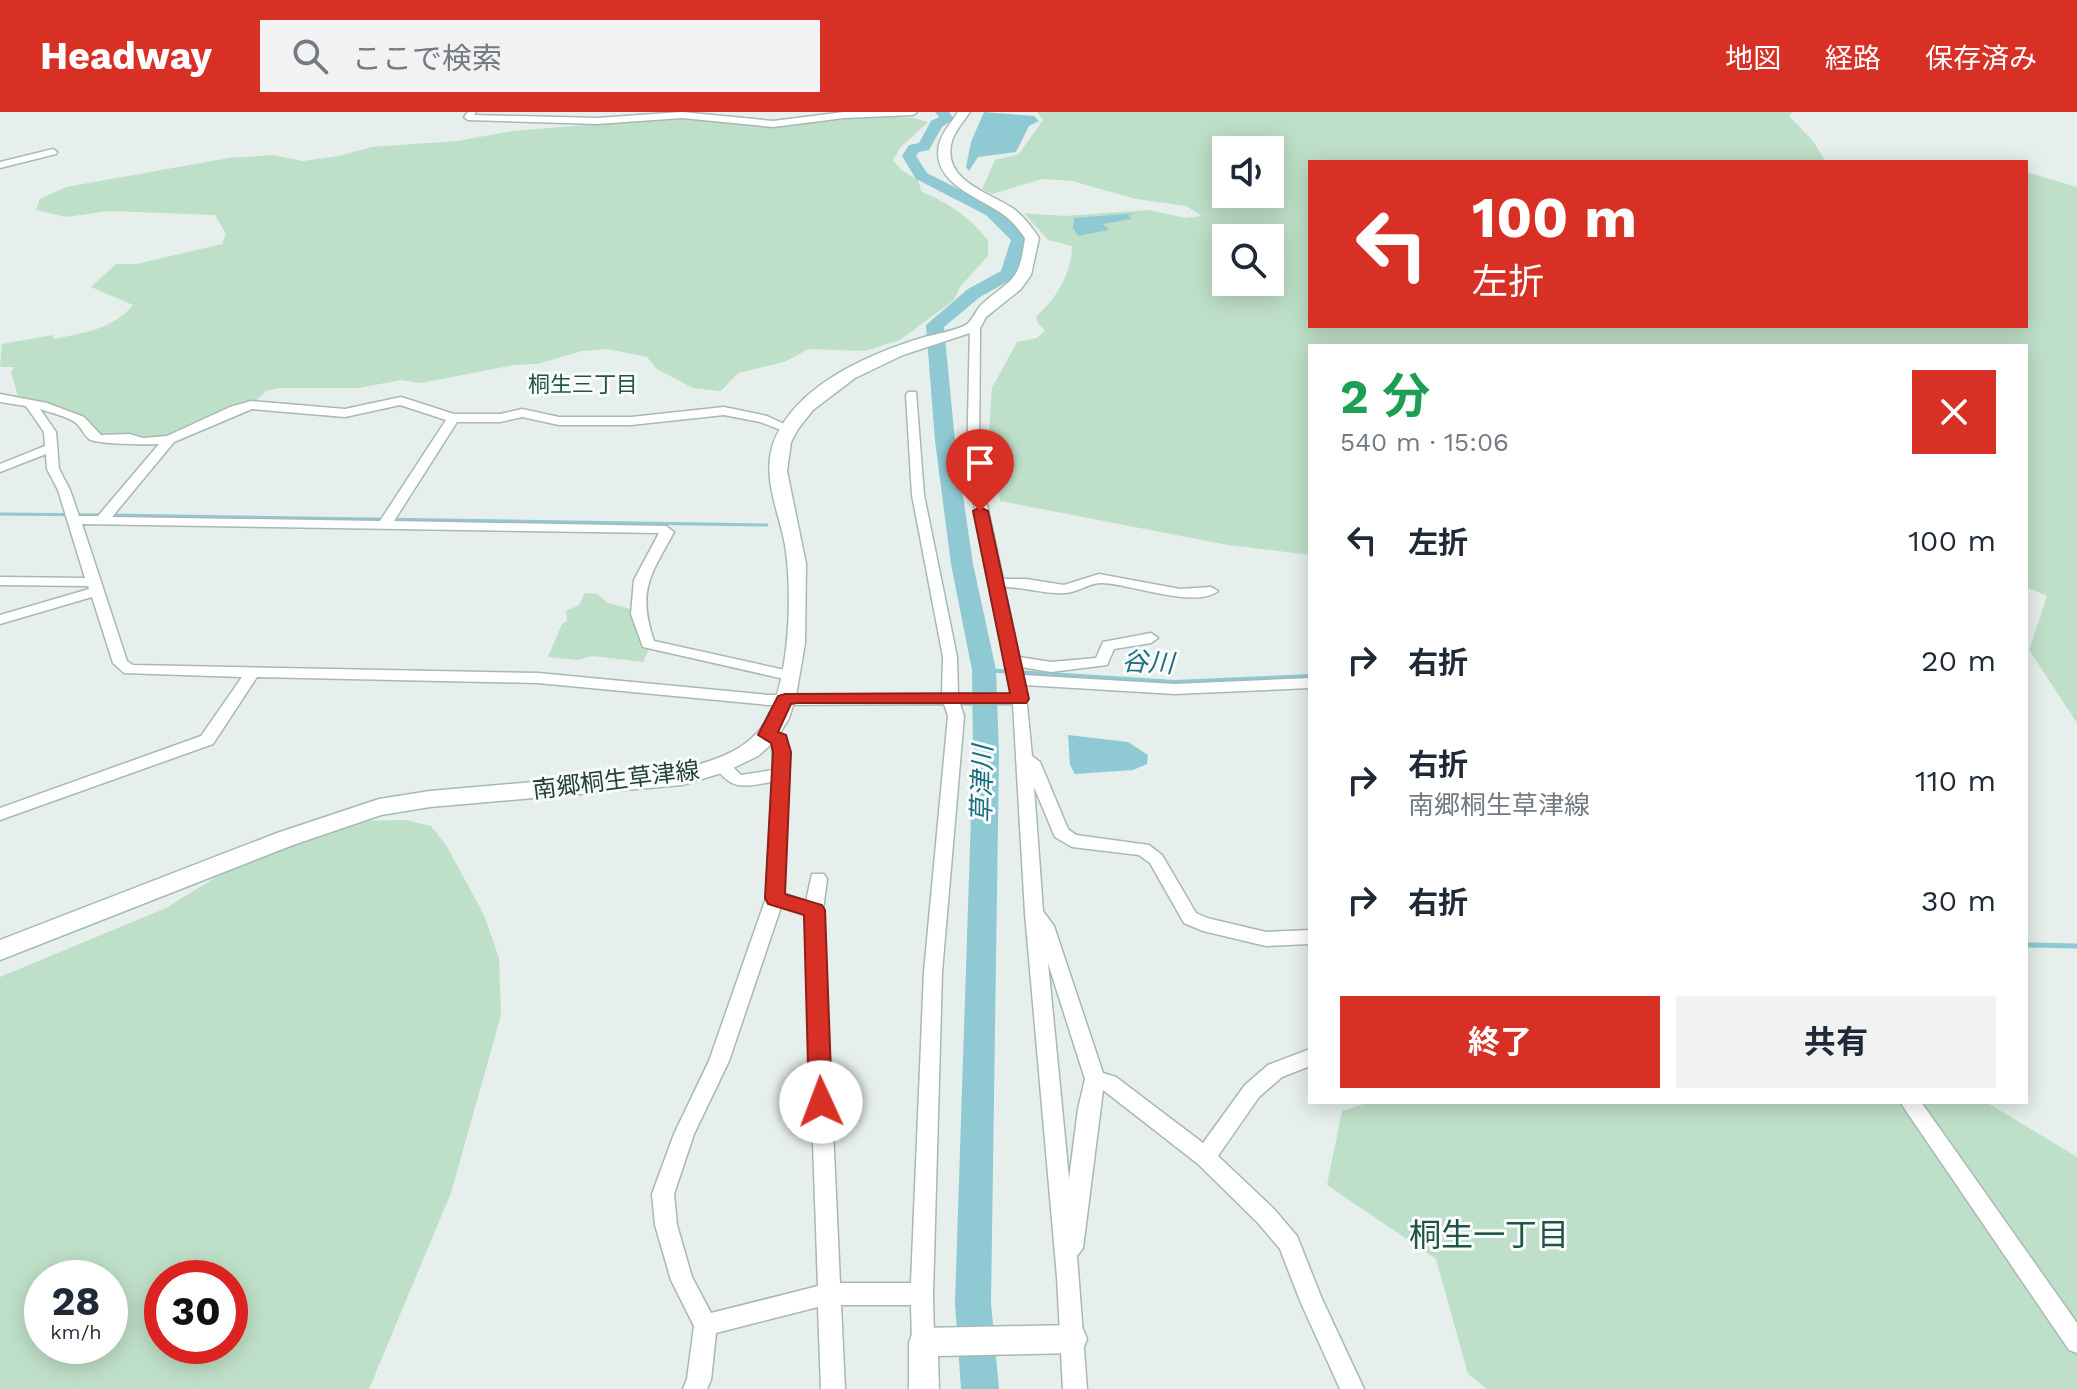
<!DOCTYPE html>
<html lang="ja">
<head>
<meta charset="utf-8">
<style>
	:root { --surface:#fff; --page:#f2f2f3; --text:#1f2937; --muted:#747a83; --accent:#d93025 }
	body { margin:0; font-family:"Work Sans","Noto Sans JP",sans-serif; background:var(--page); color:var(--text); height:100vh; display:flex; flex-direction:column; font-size:30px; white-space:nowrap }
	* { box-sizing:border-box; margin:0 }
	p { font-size:26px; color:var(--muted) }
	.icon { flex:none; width:44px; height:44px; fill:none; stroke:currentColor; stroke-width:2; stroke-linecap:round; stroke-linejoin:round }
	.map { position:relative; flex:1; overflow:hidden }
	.drawer { position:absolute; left:1308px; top:232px; width:720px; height:760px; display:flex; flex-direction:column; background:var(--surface); border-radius:0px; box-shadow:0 4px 20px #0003 }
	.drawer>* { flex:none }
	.guide { position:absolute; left:1308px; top:48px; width:720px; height:168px; border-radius:0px; box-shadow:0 4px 20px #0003; background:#d93025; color:#fff; overflow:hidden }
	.controls { position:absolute; left:1212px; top:24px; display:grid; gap:16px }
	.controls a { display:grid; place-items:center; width:72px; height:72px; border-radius:0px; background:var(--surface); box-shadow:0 4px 20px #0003; font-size:40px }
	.speed { position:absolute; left:24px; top:1148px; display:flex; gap:16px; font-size:40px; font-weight:700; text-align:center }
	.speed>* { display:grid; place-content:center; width:104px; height:104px; border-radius:50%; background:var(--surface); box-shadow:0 4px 20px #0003; line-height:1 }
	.speed small { font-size:20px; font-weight:400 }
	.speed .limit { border:12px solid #d22; background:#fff; color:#111 }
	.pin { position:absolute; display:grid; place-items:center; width:68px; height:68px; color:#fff; margin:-82px -34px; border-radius:50% 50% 50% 0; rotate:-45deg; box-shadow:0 0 8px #0007 }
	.pin .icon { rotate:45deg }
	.me { position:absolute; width:88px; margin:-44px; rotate:358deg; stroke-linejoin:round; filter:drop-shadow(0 0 6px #0008) }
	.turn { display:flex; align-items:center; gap:28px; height:168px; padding:0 32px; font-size:36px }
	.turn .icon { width:104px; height:104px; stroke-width:2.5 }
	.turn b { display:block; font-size:56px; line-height:68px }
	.round { display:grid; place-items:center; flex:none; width:84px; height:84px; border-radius:0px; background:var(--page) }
	.summary { display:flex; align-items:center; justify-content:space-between; height:136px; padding:0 32px }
	h1 { font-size:48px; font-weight:700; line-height:60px; color:#1e9e55 }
	.cta { display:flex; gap:16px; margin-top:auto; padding:16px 32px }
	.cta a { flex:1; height:92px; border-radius:0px; background:var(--accent); color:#fff; font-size:32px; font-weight:700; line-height:92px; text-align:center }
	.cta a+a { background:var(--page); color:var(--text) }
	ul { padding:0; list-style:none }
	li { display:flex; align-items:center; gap:24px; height:120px; padding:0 32px }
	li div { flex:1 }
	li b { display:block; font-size:30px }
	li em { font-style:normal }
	header { display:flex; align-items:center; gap:48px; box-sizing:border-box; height:112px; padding:0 40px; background:var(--accent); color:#fff }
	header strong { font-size:38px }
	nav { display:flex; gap:44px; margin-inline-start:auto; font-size:28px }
	.search { width:560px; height:72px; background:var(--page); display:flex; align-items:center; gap:20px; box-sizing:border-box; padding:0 28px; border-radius:0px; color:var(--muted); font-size:30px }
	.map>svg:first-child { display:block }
	.green { fill:#bfe0c8; fill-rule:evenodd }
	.water { fill:#8ec9d4 }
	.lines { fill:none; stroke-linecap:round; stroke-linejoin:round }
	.stream-far2 { stroke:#8ec9d4; stroke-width:3 }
	.stream-far1 { stroke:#8ec9d4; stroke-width:4 }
	.stream { stroke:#8ec9d4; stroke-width:5 }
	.river { fill:#8ec9d4; fill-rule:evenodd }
	.minor-casing { stroke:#a8b8b2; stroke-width:3 }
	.tertiary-casing { stroke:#a8b8b2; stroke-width:3 }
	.secondary-casing { stroke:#a4bbb3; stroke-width:3 }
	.minor { fill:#fff; fill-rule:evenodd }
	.tertiary { fill:#fff; fill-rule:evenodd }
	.secondary { fill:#fff; fill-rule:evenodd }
	.route { fill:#d93025; stroke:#8d1f18; stroke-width:2 }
	.labels { text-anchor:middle; stroke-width:6; stroke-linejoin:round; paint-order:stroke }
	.far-neighbourhood-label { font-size:22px; fill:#1f5548; stroke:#f7fbf9 }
	.street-label { font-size:24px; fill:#24423a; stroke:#f7fbf9 }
	.water-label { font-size:26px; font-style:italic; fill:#1c6f80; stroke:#f7fbf9 }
	.near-neighbourhood-label { font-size:32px; fill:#1f5548; stroke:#f7fbf9 }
</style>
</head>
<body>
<header>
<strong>Headway</strong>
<div class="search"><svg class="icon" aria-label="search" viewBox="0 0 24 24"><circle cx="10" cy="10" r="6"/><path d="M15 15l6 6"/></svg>ここで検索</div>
<nav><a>地図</a><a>経路</a><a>保存済み</a></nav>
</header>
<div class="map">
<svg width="2077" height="1277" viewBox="0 0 2077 1277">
	<rect width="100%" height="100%" fill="#e6efeb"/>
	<!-- green -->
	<g class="green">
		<path d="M1037,0H1792L1789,4L1813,29L1826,50H1310V214H2026V60L2077,75V611L2029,538L2047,484L2026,475V234H1310V443L1228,433L1000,389L989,317L992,276L1017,230L1037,226L1045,219L1037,210L1036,204C1056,188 1072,160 1072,134L1048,128L1024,101L1064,104L1149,98L1185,106L1202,104L1186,94L1136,87L1072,69L1042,67L992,82L982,77L995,48L1019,42L1043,8ZM1226,38H1270V82H1226ZM1226,126H1270V170H1226Z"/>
		<path d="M837,1L914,6L928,10L900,36L893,48L901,58L918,68L922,80C947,90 973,107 988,129V144L960,175L954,188L900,228L865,239L809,237L784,250L738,261L721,279L693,276L657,257L647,245L607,237L582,239L537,252L514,253L421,271L401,268L359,276H279L266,279L257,288C230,291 207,309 181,319C155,329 127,324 100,324L89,309L18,285L11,260L14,255H0L2,232L53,223L54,227C83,221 114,217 133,193L91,175L116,152H137L222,132L226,122L215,103L109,99L66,105L36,98L40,87L66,75L229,46L273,43L303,49L339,44L371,35L457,29L513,19L679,5L776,8Z"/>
		<path d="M585,481L597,482L608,491L634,498L650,535L643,550L592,544L577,548L548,545L562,512L567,509L566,499L579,493Z"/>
		<path d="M405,708L431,714L446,733L484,803L499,846L501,903L451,1081L369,1277H0V865L166,796L294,717L349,709ZM42,1166H110V1234H42ZM162,1166H230V1234H162Z"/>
		<path d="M1370,990H1986L2077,1045V1277H1487L1468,1262L1436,1147L1327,1073L1342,999Z"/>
	</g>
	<!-- water -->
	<g class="water">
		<path d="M984,0L1034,4L1039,9L1029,14L1016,40L978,45L969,59L966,55L971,30Z"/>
		<path d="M1137,101L1129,103L1131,107L1103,112L1109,118L1078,124L1073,116L1074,106Z"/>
		<path d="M1068,623L1128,630L1148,643L1147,652L1133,658L1075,662L1070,653Z"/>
	</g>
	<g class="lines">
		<!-- stream-far2 -->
		<g class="stream-far2">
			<path d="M0,402L101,403"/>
			<path d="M110,403L767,413"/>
		</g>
		<!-- stream-far1 -->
		<path class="stream-far1" d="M984,558L1175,570L1310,564"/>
		<!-- stream -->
		<path class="stream" d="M2026,833L2077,834"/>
		<!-- river -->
		<path class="river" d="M935,0H949L954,7L942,15L929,38L919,40L916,44L927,61L998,97L1027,127L1022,151L1014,166L980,185L944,215L955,329L973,452L996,558L999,643L991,1191L999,1277H961L955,1191L973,643L972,558L951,452L935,329L926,213L968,177L1001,159L1011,128L986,103L916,67L902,44L909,33L919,31L931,9L939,5Z"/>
		<!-- minor casing -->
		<g class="minor-casing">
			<g id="minor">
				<path d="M468,0H476L474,3L597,6L682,0L773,9L844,0H917L913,3L844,6L773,15L682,6L597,12L468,8L464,5Z"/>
				<path d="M53,37L57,40L56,42L0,56V50Z"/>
				<path d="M970,213L980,215L979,356L1003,467H1026L1064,473L1099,462L1180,477L1211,475L1218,479C1195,497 1131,472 1102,471C1090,470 1079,480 1066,481C1050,483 1023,475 1004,475L1019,545L1051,550L1096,546L1103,530L1151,521L1158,526L1151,531L1114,537L1107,553L1051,560L1021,555L1023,563L1175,572L1310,566V576L1175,582L1025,573L1032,644L1040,650L1068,717L1076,723L1149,733L1162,743L1196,801L1207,806L1266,820L1310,818V832L1266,834L1203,819L1184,811L1150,751L1139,743L1072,735L1055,725L1034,675L1043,799L1054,814L1103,961L1116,965L1203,1031L1245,973L1268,953L1310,937V954L1282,965L1259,985L1218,1044L1274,1097L1297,1124L1322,1187L1364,1277H1340L1301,1191L1280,1137L1258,1111L1198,1052L1103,978L1083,1136L1077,1144L1087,1277H1063L1057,1165L1025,801L1013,592H960L964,604L942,860L933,1182L934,1230L931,1238L923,1241L915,1238L912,1230L911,1193H841L845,1277H821L818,1195L716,1221L711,1268L707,1277H683L687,1267L694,1214L671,1168L655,1113L652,1082L674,1022L709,949L766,786L772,670C744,674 733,680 714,654L722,648L728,650L741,663L773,658L772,631L759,623L767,618C782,622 786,625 790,640L784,782L806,789L812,762H824L827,767L823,798L840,1171H911L924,860L948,604L944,592L768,593L538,571L257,565L213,632L0,708V696L201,624L242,565L124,561L113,551L92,485L0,512V503L89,477L88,474L0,473V465L85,466L58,378L47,357L46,342L0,360V352L45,334L44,320L26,294L0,290V282L47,291L84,305L101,323L129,322L143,326L167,324L230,295L251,289L345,297L401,285L454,302H500L522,297L559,305H631L724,295L767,304L795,317L789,321L760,310L724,303L631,313H559L522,305L500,310H457L394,409L666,414L674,420C650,464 637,479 654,529L794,560L797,563L794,566L789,568L643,535L631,502L634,468L659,421L82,412L127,549L133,553L538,561L768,583L942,582L943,545L912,383L906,283L908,280H916L924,383L957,545L958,582H1011L967,356ZM400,293L446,308L380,409L112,405L174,330L252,297L345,305ZM40,297C51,301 67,304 76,311C81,315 84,323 89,327C95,332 149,333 159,332L98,404H79L70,378L59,357L56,320ZM781,795L805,802L818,1174L711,1201L692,1165L677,1113L674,1082L694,1022L729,949ZM1048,851L1085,967L1078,997L1069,1067Z"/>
				<path d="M1900,990H1921L2077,1211V1241L2069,1238Z"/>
			</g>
		</g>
		<!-- tertiary casing -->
		<g class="tertiary-casing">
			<path id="tertiary" d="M1073,1213L1083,1217L1087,1227L1083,1237L1073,1241L938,1244L939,1277H909V1230L913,1220L923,1216Z"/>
		</g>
		<!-- secondary casing -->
		<g class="secondary-casing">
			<path id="secondary" d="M958,0H970C963,10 953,21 951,33C944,70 991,81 1014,97C1024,105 1032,115 1039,126L1031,163L1021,177L986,205L979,218L903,243L855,266L813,298L798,317L791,330L787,359L806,452L805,531L796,584L789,606L776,628L758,644L725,660L682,673L430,695L381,703L293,733L0,848V828L277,721L379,687L430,679L682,657C709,650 738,642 757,621C791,584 793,480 785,433C779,400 762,366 773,332C794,274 867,243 921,226C931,223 960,218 967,212C973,208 976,198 981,193C1012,165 1019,172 1025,126C1019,117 1012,109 1004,103C980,85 931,72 939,33C941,21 952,10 958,0Z"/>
		</g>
		<!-- minor -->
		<use href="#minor" class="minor"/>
		<!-- tertiary -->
		<use href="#tertiary" class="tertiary"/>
		<!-- secondary -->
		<use href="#secondary" class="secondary"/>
	</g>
	<!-- route -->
	<path class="route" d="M980,395L988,399L1029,587L1026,591H797L791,592L778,620L786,623L791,640L785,782L822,793L825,798L832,990L829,997L821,1000L813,997L809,990L804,803L768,792L765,786L773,640L771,631L758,623L778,584L785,582L1010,581L973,399Z"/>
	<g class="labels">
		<!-- far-neighbourhood labels -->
		<g class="far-neighbourhood-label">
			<text x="583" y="280">桐生三丁目</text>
		</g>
		<!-- street labels -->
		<g class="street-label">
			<text transform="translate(616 668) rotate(-7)" y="8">南郷桐生草津線</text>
		</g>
		<!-- water labels -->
		<g class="water-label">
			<text transform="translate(1148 550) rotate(3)" y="9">谷川</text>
			<text transform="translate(982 672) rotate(-89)" y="9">草津川</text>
		</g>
		<!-- near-neighbourhood labels -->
		<g class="near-neighbourhood-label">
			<text x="1489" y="1134">桐生一丁目</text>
		</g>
	</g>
</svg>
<div class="controls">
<a><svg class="icon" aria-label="sound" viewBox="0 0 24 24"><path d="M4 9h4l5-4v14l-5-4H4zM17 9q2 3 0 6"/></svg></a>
<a><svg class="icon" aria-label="search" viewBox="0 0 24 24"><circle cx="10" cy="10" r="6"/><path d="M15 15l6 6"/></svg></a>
</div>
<div class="speed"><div>28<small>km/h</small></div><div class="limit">30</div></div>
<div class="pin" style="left:980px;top:399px;background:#d93025"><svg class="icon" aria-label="arrive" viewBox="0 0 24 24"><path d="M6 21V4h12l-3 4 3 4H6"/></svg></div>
<svg class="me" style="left:821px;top:990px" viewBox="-20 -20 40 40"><circle r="19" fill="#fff"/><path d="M0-13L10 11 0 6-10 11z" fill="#d93025"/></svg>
<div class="guide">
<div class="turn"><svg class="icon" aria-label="left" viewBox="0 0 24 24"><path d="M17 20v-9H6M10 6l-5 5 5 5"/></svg><div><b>100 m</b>左折</div></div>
</div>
<section class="drawer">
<div class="summary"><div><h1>2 分</h1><p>540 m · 15:06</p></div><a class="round" style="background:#d93025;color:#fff"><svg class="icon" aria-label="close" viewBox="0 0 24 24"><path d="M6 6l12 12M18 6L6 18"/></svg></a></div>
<ul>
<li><svg class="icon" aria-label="left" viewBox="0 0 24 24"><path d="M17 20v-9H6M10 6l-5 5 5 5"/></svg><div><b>左折</b></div><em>100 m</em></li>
<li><svg class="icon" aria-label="right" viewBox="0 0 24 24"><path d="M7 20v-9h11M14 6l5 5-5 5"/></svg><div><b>右折</b></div><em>20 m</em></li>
<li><svg class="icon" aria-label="right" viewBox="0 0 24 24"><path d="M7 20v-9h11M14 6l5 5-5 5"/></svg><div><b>右折</b><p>南郷桐生草津線</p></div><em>110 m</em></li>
<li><svg class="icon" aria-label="right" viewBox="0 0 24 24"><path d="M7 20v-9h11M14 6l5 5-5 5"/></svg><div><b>右折</b></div><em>30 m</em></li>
</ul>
<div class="cta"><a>終了</a><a>共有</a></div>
</section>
</div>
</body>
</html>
